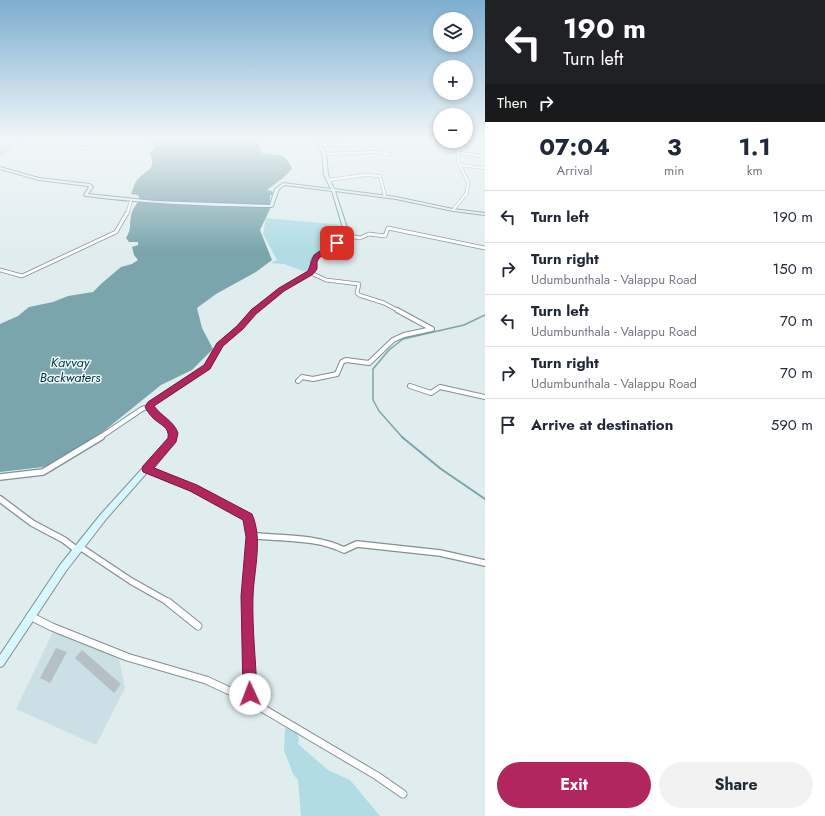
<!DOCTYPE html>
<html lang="en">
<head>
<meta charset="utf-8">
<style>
	:root { --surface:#fff; --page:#f2f2f3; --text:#1f2937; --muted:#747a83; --line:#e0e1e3; --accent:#b22660 }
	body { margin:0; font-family:Jost,sans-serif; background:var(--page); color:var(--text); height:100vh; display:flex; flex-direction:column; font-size:15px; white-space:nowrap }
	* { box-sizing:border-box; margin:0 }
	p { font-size:13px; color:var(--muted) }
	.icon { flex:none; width:22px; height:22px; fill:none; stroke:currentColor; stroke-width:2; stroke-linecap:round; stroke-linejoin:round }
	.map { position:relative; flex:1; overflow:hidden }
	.drawer { display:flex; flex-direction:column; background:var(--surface); width:340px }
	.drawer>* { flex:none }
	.hud { background:#202124; color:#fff; overflow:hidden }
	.buttons { position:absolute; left:433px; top:12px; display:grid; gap:8px }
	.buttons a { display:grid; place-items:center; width:40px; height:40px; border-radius:50%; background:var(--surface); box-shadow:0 2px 6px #0003; font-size:20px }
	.pin { position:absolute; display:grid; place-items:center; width:34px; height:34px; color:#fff; margin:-17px; border-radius:8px; box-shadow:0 2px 6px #0006 }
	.me { position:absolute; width:44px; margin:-22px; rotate:358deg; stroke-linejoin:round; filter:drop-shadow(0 0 3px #0008) }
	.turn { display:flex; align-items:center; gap:14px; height:84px; padding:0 12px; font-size:18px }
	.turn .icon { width:52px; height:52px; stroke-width:2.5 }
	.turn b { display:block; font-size:28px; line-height:34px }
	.then { display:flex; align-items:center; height:38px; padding:0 12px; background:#0003; gap:8px; font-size:15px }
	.eta { display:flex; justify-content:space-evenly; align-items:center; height:68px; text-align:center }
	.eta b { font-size:24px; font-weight:700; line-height:28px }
	.action { display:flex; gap:8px; margin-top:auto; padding:8px 12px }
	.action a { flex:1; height:46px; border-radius:24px; background:var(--accent); color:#fff; font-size:16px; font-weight:700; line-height:46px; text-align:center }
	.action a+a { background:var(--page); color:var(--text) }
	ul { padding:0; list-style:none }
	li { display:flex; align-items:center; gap:12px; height:52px; padding:0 12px; border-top:1px solid var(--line) }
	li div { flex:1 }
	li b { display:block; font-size:15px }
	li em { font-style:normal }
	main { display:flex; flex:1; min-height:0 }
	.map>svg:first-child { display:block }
	.built { fill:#cae0e4 }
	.green { fill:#b1dce4 }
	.water { fill:#7aa5ad }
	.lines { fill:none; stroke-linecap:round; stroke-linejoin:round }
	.stream-far1 { stroke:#7aa5ad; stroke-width:1.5 }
	.stream { stroke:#7aa5ad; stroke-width:2 }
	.building { fill:#b4c0c3 }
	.street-far4-casing { stroke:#838f91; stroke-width:3.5 }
	.street-far3-casing { stroke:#838f91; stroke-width:4.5 }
	.street-far2-casing { stroke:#838f91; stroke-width:6 }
	.street-far1-casing { stroke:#838f91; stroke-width:8 }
	.street-casing { stroke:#838f91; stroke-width:9 }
	.secondary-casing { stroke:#838f91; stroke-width:2 }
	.street-far4 { stroke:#fff; stroke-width:2.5 }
	.street-far3 { stroke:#fff; stroke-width:3 }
	.street-far2 { stroke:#fff; stroke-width:4 }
	.street-far1 { stroke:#fff; stroke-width:5.5 }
	.street { stroke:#fff; stroke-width:7 }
	.secondary { fill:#d6f8fe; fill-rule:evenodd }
	.route { fill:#b22660; stroke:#74193e }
	.labels { text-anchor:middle; stroke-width:3; stroke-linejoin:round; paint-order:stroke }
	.water-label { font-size:13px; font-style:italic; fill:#043038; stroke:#edfafd }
</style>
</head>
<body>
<main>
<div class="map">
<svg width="485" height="816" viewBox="0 0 485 816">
	<rect width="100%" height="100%" fill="#e0edef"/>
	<!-- built -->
	<path class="built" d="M54,630L119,658L125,688L96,745L16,709Z"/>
	<!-- green -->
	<g class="green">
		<path d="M266,218L341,225V235L330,246L318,253L309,273L284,264L270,263L277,260L263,234Z"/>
		<path d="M288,727C297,732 300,733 298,744L328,770L350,780L380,816H301L298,780L293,774L284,750L285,729Z"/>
	</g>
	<!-- water -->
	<path class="water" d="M133,138H257L262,153C277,157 285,149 292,169L284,177L267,190L272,191L273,194L270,196V209L260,230L272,260L256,272L216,294L197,308L202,328L213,349L192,370L161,385L104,431L63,459L43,467L0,472V324L18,316L29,307L53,302L68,296L93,292L102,283L121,267L132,264L138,260L134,255L132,247L138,245V242H129L126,238C132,228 129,226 131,216C132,210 136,204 140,200L138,195L131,194C133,190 134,183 138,179C146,169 157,171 150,153L154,148V145Z"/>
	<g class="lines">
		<!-- stream-far1 -->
		<path class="stream-far1" d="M403,438L379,411L373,400V369L389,350L403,339L464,325L485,315"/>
		<!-- stream -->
		<path class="stream" d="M402,437L441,469L485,499"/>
	</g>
	<!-- building -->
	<g class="building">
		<path d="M56,648L67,652L50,683L40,678Z"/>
		<path d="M82,650L121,684L114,693L75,658Z"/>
	</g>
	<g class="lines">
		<!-- street-far4 casing -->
		<g class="street-far4-casing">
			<g id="street-far4">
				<path d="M435,138L440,139"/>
				<path d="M22,139C28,140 34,139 41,140C69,144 88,156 115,139"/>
				<path d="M449,141L485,147"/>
				<path d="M319,145H348"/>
				<path d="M438,149L480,156"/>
				<path d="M325,154L377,152L390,154"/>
				<path d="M460,165L485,168"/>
				<path d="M328,180L365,175L380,176L385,196"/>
				<path d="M453,210L467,193L468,182L458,161L460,141"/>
				<path d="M127,214L131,201"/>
			</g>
		</g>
		<!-- street-far3 casing -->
		<g class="street-far3-casing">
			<g id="street-far3">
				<path d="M343,235L360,238L369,234L385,236L388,228L485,248"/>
				<path d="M0,270L22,276L116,232L127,213"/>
				<path d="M311,273L326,280L359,284L357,293L359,295L384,303L399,311"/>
			</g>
		</g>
		<!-- street-far2 casing -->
		<g class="street-far2-casing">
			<g id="street-far2">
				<path d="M298,381L302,377L313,379L337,374L342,362L346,360L369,363L393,340L404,335L432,329L397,310"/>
				<path d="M410,386L431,393L440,387L485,397"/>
				<path d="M99,438L142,409L150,406"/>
			</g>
		</g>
		<!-- street-far1 casing -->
		<g class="street-far1-casing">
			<g id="street-far1">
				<path d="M147,469L193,488L248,518L252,537L259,536C288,539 317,537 344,550L357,544L440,553L485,563"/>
				<path d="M0,477L43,472L101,437"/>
				<path d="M0,499L32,523L64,540L77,550"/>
				<path d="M80,547L131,581L170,603"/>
				<path d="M247,603L252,537"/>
			</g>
		</g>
		<!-- street casing -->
		<g class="street-casing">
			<g id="street">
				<path d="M168,602L198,626"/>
				<path d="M30,616L52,627L127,657L206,680L245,698L250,694L247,602"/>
				<path d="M245,698L377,776L403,794"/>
			</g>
		</g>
		<!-- secondary casing -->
		<g class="secondary-casing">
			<g id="secondary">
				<path d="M23,138H26L0,154V152Z"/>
				<path d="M312,138H314L326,152L328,175L334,189L396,197L453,209L485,213V215L453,211L396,199L335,191L347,228C347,247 317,251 315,263C315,265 316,267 316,269L313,274L283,291L256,313L242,328L222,346L209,368L154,405L153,408C163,418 180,426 174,442L107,518L66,571L3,666L0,667V655L60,565L101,514L169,439C171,423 155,420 147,409L149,402L205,366L218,344L238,326L252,311L279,289L309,272L312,269C311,267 311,265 311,262C313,249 343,246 343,228L332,191L285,185L279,189L273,206L271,207C209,206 147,204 86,196L84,195L89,187L88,186L39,180L0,169V167L39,178L90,184L93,187L88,194L155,201L270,205L275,189L283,183L331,189L324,175L322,152Z"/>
			</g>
		</g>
		<!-- street-far4 -->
		<use href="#street-far4" class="street-far4"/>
		<!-- street-far3 -->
		<use href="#street-far3" class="street-far3"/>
		<!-- street-far2 -->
		<use href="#street-far2" class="street-far2"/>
		<!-- street-far1 -->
		<use href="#street-far1" class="street-far1"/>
		<!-- street -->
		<use href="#street" class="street"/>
		<!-- secondary -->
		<use href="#secondary" class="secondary"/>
	</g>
	<!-- sky -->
	<linearGradient id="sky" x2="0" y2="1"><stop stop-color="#7caed0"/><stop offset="0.55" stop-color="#f1f7f8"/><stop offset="1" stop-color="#f1f7f8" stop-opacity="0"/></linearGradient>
	<rect width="485" height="252" fill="url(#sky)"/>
	<!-- route -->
	<path class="route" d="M335,242L340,243L319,258L317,262V269L313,274L284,291L256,314L243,329L223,346L210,369L154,406C162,417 173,420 178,433L176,442L154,468L197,485L252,514C263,539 254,570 253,596C252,628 256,661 257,694L255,699L250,701L245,699L243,694L241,596L246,537L243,520L190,491L143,472L142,469L143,466L168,438C170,427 160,425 153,418C150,415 147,411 145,407L148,402L204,365L217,343L237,326L251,310L279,288L308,271L314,255Z"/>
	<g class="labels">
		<!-- water labels -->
		<g class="water-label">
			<text x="70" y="367">Kavvay<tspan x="70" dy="15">Backwaters</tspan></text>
		</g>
	</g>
</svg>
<div class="buttons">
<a><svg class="icon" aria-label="layers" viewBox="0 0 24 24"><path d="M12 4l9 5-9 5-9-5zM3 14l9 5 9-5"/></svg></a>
<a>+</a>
<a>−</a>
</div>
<div class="pin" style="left:337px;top:243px;background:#d93025"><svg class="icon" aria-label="arrive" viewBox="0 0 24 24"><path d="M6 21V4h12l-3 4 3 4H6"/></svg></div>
<svg class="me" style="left:250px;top:694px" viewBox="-20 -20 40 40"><circle r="19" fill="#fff"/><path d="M0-13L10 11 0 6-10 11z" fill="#b22660"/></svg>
</div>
<section class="drawer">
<div class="hud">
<div class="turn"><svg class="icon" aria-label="left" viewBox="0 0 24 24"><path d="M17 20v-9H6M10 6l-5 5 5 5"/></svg><div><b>190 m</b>Turn left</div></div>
<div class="then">Then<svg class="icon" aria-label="right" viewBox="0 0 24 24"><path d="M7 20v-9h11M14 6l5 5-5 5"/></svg></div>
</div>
<div class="eta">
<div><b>07:04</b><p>Arrival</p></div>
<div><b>3</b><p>min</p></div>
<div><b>1.1</b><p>km</p></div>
</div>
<ul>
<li><svg class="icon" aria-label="left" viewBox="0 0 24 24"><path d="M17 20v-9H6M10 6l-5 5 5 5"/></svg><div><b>Turn left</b></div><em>190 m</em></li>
<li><svg class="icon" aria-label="right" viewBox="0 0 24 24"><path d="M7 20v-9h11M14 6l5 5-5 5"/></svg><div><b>Turn right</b><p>Udumbunthala - Valappu Road</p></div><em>150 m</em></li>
<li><svg class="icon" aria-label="left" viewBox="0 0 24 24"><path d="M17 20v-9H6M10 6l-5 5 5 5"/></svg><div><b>Turn left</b><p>Udumbunthala - Valappu Road</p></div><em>70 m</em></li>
<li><svg class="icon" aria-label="right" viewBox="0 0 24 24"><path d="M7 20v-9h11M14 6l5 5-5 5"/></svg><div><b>Turn right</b><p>Udumbunthala - Valappu Road</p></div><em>70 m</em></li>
<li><svg class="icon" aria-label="arrive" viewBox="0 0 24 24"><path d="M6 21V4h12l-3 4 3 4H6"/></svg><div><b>Arrive at destination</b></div><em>590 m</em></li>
</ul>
<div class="action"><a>Exit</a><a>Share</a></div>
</section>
</main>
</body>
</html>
